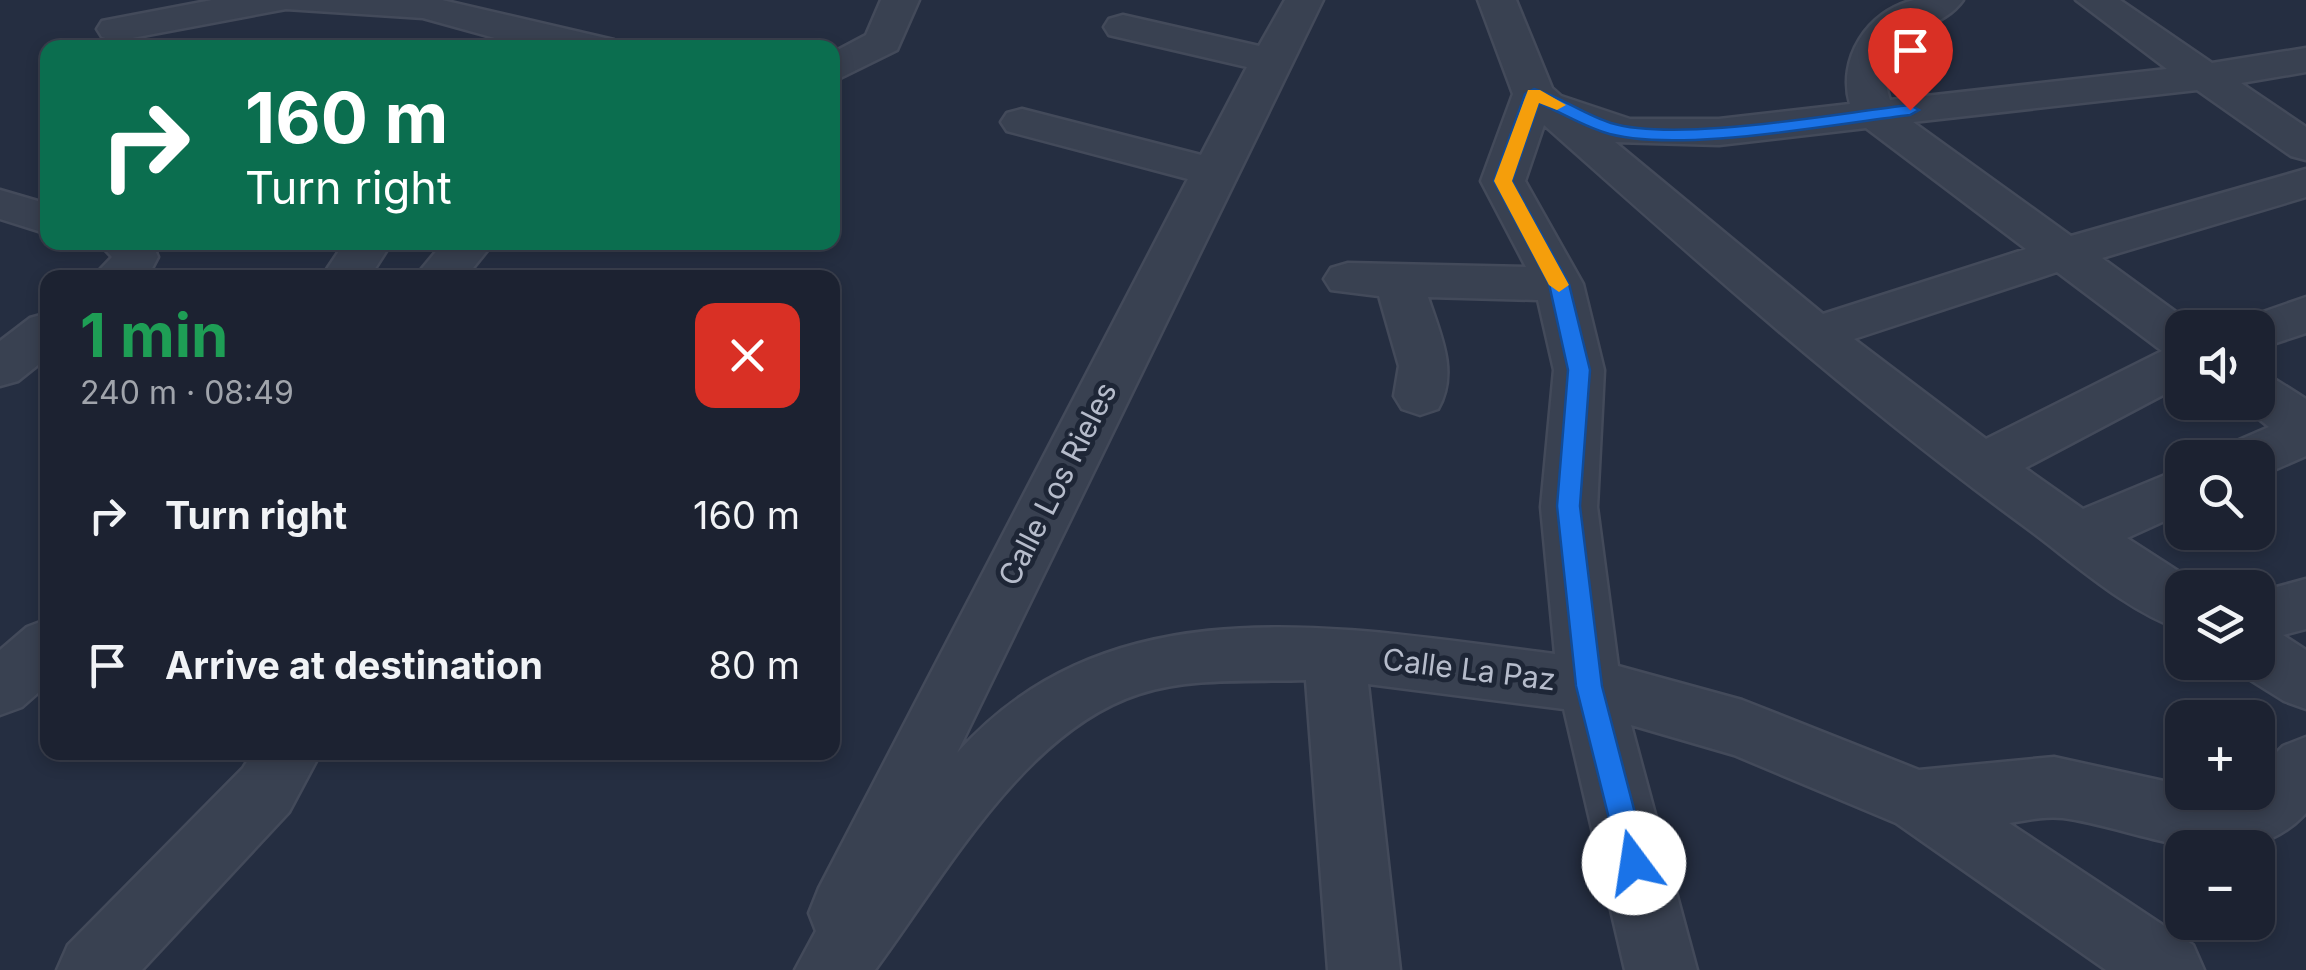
<!DOCTYPE html>
<html lang="en">
<head>
<meta charset="utf-8">
<style>
	:root { --surface:#1c2231; --page:#292f3d; --text:#f1f3f6; --muted:#a0a4ab; --line:#3a3f4d }
	body { margin:0; font-family:Inter,sans-serif; background:var(--page); color:var(--text); height:100vh; display:flex; flex-direction:column; font-size:38px; white-space:nowrap }
	* { box-sizing:border-box; margin:0 }
	p { font-size:32px; color:var(--muted) }
	.icon { flex:none; width:55px; height:55px; fill:none; stroke:currentColor; stroke-width:2; stroke-linecap:round; stroke-linejoin:round }
	.map { position:relative; flex:1; overflow:hidden }
	.panel { position:absolute; left:40px; top:270px; width:800px; height:490px; display:flex; flex-direction:column; background:var(--surface); border-radius:20px; box-shadow:0 5px 15px #0003,0 0 0 2px var(--line) }
	.panel>* { flex:none }
	.guide { position:absolute; left:40px; top:40px; width:800px; height:210px; border-radius:20px; box-shadow:0 5px 15px #0003,0 0 0 2px var(--line); background:#0b6e4f; color:#fff; overflow:hidden }
	.buttons { position:absolute; left:2165px; top:310px; display:grid; gap:20px }
	.buttons a { display:grid; place-items:center; width:110px; height:110px; border-radius:20px; background:var(--surface); box-shadow:0 5px 15px #0003,0 0 0 2px var(--line); font-size:50px }
	.pin { position:absolute; display:grid; place-items:center; width:85px; height:85px; color:#fff; margin:-102px -42px; border-radius:50% 50% 50% 0; rotate:-45deg; box-shadow:0 0 10px #0007 }
	.pin .icon { rotate:45deg }
	.me { position:absolute; width:110px; margin:-55px; rotate:346deg; stroke-linejoin:round; filter:drop-shadow(0 0 8px #0008) }
	.turn { display:flex; align-items:center; gap:35px; height:210px; padding:0 40px; font-size:45px }
	.turn .icon { width:130px; height:130px; stroke-width:2.5 }
	.turn b { display:block; font-size:70px; line-height:85px }
	.round { display:grid; place-items:center; flex:none; width:105px; height:105px; border-radius:20px; background:var(--page) }
	.head { display:flex; align-items:center; justify-content:space-between; height:170px; padding:0 40px }
	h1 { font-size:60px; font-weight:700; line-height:75px; color:#1e9e55 }
	ul { padding:0; list-style:none }
	li { display:flex; align-items:center; gap:30px; height:150px; padding:0 40px }
	li div { flex:1 }
	li b { display:block; font-size:38px }
	li em { font-style:normal }
	.map>svg:first-child { display:block }
	.lines { fill:none; stroke-linecap:round; stroke-linejoin:round }
	.minor-casing { stroke:#434a5a; stroke-width:5 }
	.minor { fill:#394151; fill-rule:evenodd }
	.route { fill:#1a73e8; stroke:#114b97; stroke-width:2.5 }
	.slow { fill:#f59e0b }
	.labels { text-anchor:middle; stroke-width:10; stroke-linejoin:round; paint-order:stroke }
	.street-label { font-size:30px; fill:#b6bccb; stroke:#1e2636 }
</style>
</head>
<body>
<div class="map">
<svg width="2306" height="970" viewBox="0 0 2306 970">
	<rect width="100%" height="100%" fill="#252e41"/>
	<g class="lines">
		<!-- minor casing -->
		<g class="minor-casing">
			<g id="minor">
				<path d="M212,0H442L614,40L619,48H531L423,18L286,9L116,41L102,37L97,29L102,21Z"/>
				<path d="M881,0H919L897,50L832,82V53L866,35Z"/>
				<path d="M1285,0H1323L957,753C1113,578 1349,629 1555,654L1541,507L1554,370L1538,300L1428,297C1440,334 1459,372 1438,409L1420,415L1402,409L1394,396L1399,366L1379,296L1331,290L1324,279L1331,268L1348,263L1526,267L1481,181L1513,94L1478,0H1516L1552,88L1561,96L1630,119H1719L1850,104C1837,59 1867,11 1914,0C1929,0 1948,0 1963,0C1936,39 1866,26 1890,100L2167,69L2076,0H2120L2212,63L2306,48V72L2241,83L2306,127V160L2291,156L2197,90L1913,122L2071,236L2306,169V197L2102,258L2198,328H2182V385L2025,468L2083,509L2182,468V513L2127,538L2203,587L2182,588V630C2124,610 2072,561 2024,526C1856,403 1700,264 1544,125L1525,181L1583,284L1604,370L1597,507L1618,666L1742,700L1919,770L2054,757L2182,785V792H2258V771L2283,746L2306,737V813C2239,885 2141,828 2063,818C2045,816 2027,820 2009,823L2193,945L2204,970H2106L1896,823L1734,755L1631,725L1697,970H1625L1564,709L1368,684L1400,970H1328L1306,680C1252,682 1191,677 1139,694C1024,731 944,877 875,970H795L816,931L809,913L819,888L1188,179L1007,131L1001,122L1007,113L1022,109L1201,155L1247,67L1109,35L1104,27L1109,19L1123,15L1259,46ZM1866,128L2026,249L1823,314L1615,142L1719,145ZM2057,272L2162,351L1986,439L1854,339Z"/>
				<path d="M0,190L48,204V234L0,219Z"/>
				<path d="M98,242H152L158,257L147,278H92L112,257Z"/>
				<path d="M345,242H392L369,278H321Z"/>
				<path d="M444,242H494L465,278H414Z"/>
				<path d="M2306,297V333L2258,349V328H2236L2240,320Z"/>
				<path d="M48,313V357L18,381L0,386V341L30,318Z"/>
				<path d="M2258,374L2276,380L2306,399V456L2258,477V458H2224L2232,443L2269,427L2238,402H2258Z"/>
				<path d="M2306,579V629L2283,635L2306,650V709L2284,701L2236,671L2233,662H2258V592Z"/>
				<path d="M48,619V684L22,707L0,715V650L27,627Z"/>
				<path d="M253,752H321L289,812L142,970H57L68,945L243,768Z"/>
			</g>
		</g>
		<!-- minor -->
		<use href="#minor" class="minor"/>
	</g>
	<!-- route -->
	<path class="route" d="M1534,89C1561,97 1585,115 1611,123C1678,143 1837,113 1910,105L1919,110L1910,115C1834,124 1671,155 1603,132C1581,125 1560,112 1539,103L1512,181L1569,284L1590,370L1580,506L1602,686L1648,863L1644,873L1634,877L1624,873L1620,863L1576,686L1557,506L1568,370L1549,284L1494,181L1525,94Z"/>
	<!-- slow -->
	<path class="slow" d="M1528,90H1540L1566,105L1557,110L1539,103L1512,181L1569,285L1559,292L1549,285L1494,181Z"/>
	<g class="labels">
		<!-- street labels -->
		<g class="street-label">
			<text transform="translate(1058 484) rotate(-63)" y="10">Calle Los Rieles</text>
			<text transform="translate(1469 670) rotate(7)" y="10">Calle La Paz</text>
		</g>
	</g>
</svg>
<div class="buttons">
<a><svg class="icon" aria-label="sound" viewBox="0 0 24 24"><path d="M4 9h4l5-4v14l-5-4H4zM17 9q2 3 0 6"/></svg></a>
<a><svg class="icon" aria-label="search" viewBox="0 0 24 24"><circle cx="10" cy="10" r="6"/><path d="M15 15l6 6"/></svg></a>
<a><svg class="icon" aria-label="layers" viewBox="0 0 24 24"><path d="M12 4l9 5-9 5-9-5zM3 14l9 5 9-5"/></svg></a>
<a>+</a>
<a>−</a>
</div>
<div class="pin" style="left:1910px;top:110px;background:#d93025"><svg class="icon" aria-label="arrive" viewBox="0 0 24 24"><path d="M6 21V4h12l-3 4 3 4H6"/></svg></div>
<svg class="me" style="left:1634px;top:863px" viewBox="-20 -20 40 40"><circle r="19" fill="#fff"/><path d="M0-13L10 11 0 6-10 11z" fill="#1a73e8"/></svg>
<div class="guide">
<div class="turn"><svg class="icon" aria-label="right" viewBox="0 0 24 24"><path d="M7 20v-9h11M14 6l5 5-5 5"/></svg><div><b>160 m</b>Turn right</div></div>
</div>
<section class="panel">
<div class="head"><div><h1>1 min</h1><p>240 m · 08:49</p></div><a class="round" style="background:#d93025;color:#fff"><svg class="icon" aria-label="close" viewBox="0 0 24 24"><path d="M6 6l12 12M18 6L6 18"/></svg></a></div>
<ul>
<li><svg class="icon" aria-label="right" viewBox="0 0 24 24"><path d="M7 20v-9h11M14 6l5 5-5 5"/></svg><div><b>Turn right</b></div><em>160 m</em></li>
<li><svg class="icon" aria-label="arrive" viewBox="0 0 24 24"><path d="M6 21V4h12l-3 4 3 4H6"/></svg><div><b>Arrive at destination</b></div><em>80 m</em></li>
</ul>
</section>
</div>
</body>
</html>
